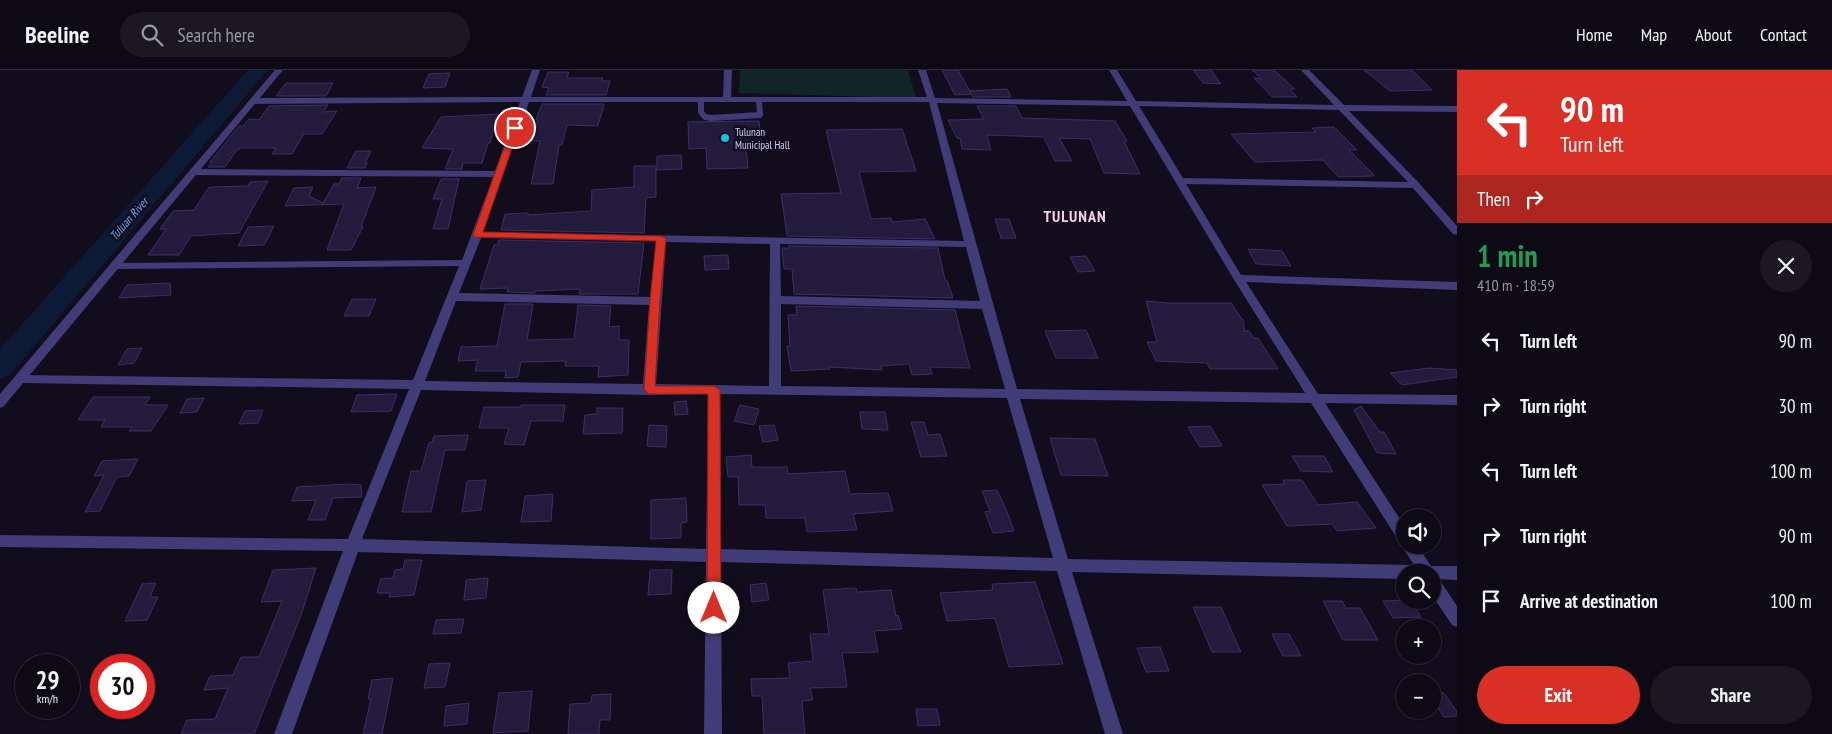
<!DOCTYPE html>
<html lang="en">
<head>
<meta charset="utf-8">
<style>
	:root { --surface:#0d0a15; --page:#1b1822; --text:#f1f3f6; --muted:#9a9aa0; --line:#2d2b34; --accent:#d93025 }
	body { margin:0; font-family:"PT Sans Narrow",sans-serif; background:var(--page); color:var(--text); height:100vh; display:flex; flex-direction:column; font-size:19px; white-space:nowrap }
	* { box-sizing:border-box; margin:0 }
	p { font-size:16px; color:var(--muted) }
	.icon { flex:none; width:28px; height:28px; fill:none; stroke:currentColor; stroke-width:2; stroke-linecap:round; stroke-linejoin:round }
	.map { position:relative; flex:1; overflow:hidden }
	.panel { display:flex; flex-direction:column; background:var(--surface); width:375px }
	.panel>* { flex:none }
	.top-card { background:#d93025; color:#fff; overflow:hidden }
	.controls { position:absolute; left:1396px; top:439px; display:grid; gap:10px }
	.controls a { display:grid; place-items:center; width:45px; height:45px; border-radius:50%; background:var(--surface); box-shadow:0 1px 4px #0004,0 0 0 1px var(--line); font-size:25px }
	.speed { position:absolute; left:15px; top:584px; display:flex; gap:10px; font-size:25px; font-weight:700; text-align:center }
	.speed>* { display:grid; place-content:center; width:65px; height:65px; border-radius:50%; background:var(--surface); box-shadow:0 1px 4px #0004,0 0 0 1px var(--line); line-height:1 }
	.speed small { font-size:12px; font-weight:400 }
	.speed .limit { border:8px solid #d22; background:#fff; color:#111 }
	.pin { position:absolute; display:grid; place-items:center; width:42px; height:42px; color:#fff; margin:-21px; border:2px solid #fff; border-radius:50%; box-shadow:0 1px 5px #0007 }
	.me { position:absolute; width:55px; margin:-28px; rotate:0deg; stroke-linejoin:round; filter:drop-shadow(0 0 4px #0008) }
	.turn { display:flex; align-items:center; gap:18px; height:105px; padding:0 20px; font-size:22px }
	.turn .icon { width:65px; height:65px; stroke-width:2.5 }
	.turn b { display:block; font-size:35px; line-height:42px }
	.then { display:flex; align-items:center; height:48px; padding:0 20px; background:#0003; gap:10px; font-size:19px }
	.round { display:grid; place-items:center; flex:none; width:52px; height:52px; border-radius:26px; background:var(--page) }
	.summary { display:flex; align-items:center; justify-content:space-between; height:85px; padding:0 20px }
	h1 { font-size:30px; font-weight:700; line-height:38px; color:#1e9e55 }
	.button { display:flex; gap:10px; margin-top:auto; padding:10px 20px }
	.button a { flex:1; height:58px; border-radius:30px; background:var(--accent); color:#fff; font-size:20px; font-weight:700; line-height:58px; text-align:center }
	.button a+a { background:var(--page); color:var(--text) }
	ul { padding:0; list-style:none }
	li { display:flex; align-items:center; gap:15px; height:65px; padding:0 20px }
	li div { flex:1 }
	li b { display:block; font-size:19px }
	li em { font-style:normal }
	header { display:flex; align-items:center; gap:30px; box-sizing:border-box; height:70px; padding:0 25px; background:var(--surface); border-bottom:1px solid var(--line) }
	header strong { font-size:24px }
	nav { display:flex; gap:28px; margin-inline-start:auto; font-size:18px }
	.search { width:350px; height:45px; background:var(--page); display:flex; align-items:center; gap:12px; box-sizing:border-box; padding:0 18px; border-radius:28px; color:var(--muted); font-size:19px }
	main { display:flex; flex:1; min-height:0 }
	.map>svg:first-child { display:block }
	.green { fill:#112526 }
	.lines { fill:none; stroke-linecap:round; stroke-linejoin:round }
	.river { fill:#0c1a36; fill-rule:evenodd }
	.building { fill:#231b3c; stroke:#3c2f66 }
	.service { stroke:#413c77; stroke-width:6 }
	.minor { fill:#413c77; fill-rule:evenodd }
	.tertiary { fill:#413c77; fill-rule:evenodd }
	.route { fill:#d93025; stroke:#8d1f18 }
	.poi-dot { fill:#13c2e0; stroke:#110d1c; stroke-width:2 }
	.labels { text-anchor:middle; stroke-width:5; stroke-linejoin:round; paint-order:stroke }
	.far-poi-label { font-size:11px; fill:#d4cdfb; stroke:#110d1c; text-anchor:start }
	.far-water-label { font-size:12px; font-style:italic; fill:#64a9f2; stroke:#110d1c }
	.far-district-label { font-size:16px; font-weight:bold; letter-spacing:1px; fill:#fbcfe9; stroke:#110d1c }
</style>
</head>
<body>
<header>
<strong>Beeline</strong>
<div class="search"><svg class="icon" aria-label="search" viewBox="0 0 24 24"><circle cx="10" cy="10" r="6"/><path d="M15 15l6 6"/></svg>Search here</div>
<nav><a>Home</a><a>Map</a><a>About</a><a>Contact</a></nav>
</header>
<main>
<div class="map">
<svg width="1457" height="664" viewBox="0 0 1457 664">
	<rect width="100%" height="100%" fill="#110d1c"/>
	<!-- green -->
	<path class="green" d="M740,0H908L916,28L739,23Z"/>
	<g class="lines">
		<!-- river -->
		<path class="river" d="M248,0H268L10,305L0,308V279Z"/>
	</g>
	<!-- building -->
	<g class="building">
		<path d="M942,0H958L971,23L970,21L1007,19L1011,27H973L971,24L955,25Z"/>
		<path d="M1193,0H1211L1221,14L1203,13Z"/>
		<path d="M1252,0H1274L1295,19H1290L1297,27H1272L1254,8L1262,9Z"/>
		<path d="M1364,0H1412L1432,20L1390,21Z"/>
		<path d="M548,2H569L567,8H603L602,11H610L606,25H546L549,18L542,17Z"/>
		<path d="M450,3L445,17L423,18L429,4Z"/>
		<path d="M286,13H333L326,26H276Z"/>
		<path d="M542,34H604L598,56L567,55L562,75H559L553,114H531L540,71H532L538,50H536Z"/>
		<path d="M328,35L323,42L337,41L322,64H304L292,84H272L276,78H241L236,81L225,97H208L212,92H210L239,56H243L249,49L259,50L269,36Z"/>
		<path d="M977,36H1016L1022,48L1115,51L1127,71H1124L1140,104L1104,103L1090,69L1059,68L1072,91H1055L1044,67L987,65L991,80L962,79L960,68H957L948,50L984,49Z"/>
		<path d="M497,44L490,73H488L482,93H463L462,99H445L453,79L422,78L441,47Z"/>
		<path d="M759,51L762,77H746L748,98L707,99L706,78L689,79L688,52Z"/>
		<path d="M1334,57L1357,80H1349L1375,106L1338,107L1323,90L1255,92L1231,64L1316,62L1312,58Z"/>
		<path d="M902,59L916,101L859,102L871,149L891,148L892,152L925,149L935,169L787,166L781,124L841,123L826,60Z"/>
		<path d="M356,81H371L365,93H367L365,98H347Z"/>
		<path d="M681,85L682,99L657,100V86Z"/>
		<path d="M634,96H656V127L646,128L644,163L501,160L505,144L528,143V145L591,141L592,120L634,117Z"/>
		<path d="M342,108H361L357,118L376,117L361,157H363L351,180H327L344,134L285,136L294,118L313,117L309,126L323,133L334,114H339Z"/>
		<path d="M441,109H459L448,159H433L442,129H433Z"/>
		<path d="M268,111L239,163L191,166L179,185H148L166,159H160L173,141L194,140L209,117L248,116L250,112Z"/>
		<path d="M995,149H1009L1016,168H1001Z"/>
		<path d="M274,156L264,175L238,176L248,157Z"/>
		<path d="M499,170L644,173L638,224H579L580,219L535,221V223L507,222L508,218L480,219L494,175H498Z"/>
		<path d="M789,176L938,178L945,210H947L953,228L794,224L792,199H784L782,178H789Z"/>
		<path d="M1248,179L1282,181L1291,196L1256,194Z"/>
		<path d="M728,185L729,199L705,200L704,186Z"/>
		<path d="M1086,186L1095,201L1078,202L1070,187Z"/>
		<path d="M170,213L171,225L119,228L127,215Z"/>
		<path d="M352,229H376L369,246H344Z"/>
		<path d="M1146,231L1167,233H1231L1244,252V261H1249L1254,268H1258L1278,299H1210L1207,293L1156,291L1147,272H1157Z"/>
		<path d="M505,234H533L527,270L574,269L578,235L611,236L609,257L619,256V270H629L628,305L598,307L599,296H565L566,291L521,292L518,307L505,308L506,301H475L478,290L458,291L461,277L497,276Z"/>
		<path d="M796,236L955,240L970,298L930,297L932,304L912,305L909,294L881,296L882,300L830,297V299L791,301L787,276H790L788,245H797Z"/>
		<path d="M1086,260L1098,288H1056L1045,261Z"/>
		<path d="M142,278L134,293L118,295L127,279Z"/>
		<path d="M1429,298L1457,300V307L1402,315L1390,303Z"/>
		<path d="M397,324L391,341L351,342L357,325Z"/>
		<path d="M93,327H150L145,335H168L151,361H129L132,357H101L105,350H78Z"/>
		<path d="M204,328L197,342L180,343L187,329Z"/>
		<path d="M686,331L688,344L675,345L674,332Z"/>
		<path d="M521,335H565L563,351H531L524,375L504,374L509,358H479L484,337H521Z"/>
		<path d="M740,335L759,339L754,355L734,351Z"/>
		<path d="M1361,336L1380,362H1384L1396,384L1377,383L1354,340Z"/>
		<path d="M597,338H623L622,363L583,364L585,345L597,344Z"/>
		<path d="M263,340L258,353L239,354L245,341Z"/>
		<path d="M860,342H885L888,360L862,359Z"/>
		<path d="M911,352H924L928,365L940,364L947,386L921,387Z"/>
		<path d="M649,355L667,356L666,377L647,376Z"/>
		<path d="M774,355L778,370L763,372L759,356Z"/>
		<path d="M1210,356L1222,376L1200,377L1188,357Z"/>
		<path d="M468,365L465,380H445L431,442H402L411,401H421L429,373L432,372L434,366Z"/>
		<path d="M1050,368L1095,369L1108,406L1061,405Z"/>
		<path d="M751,385L752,397H787L788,404L845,401L850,424L888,423L893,441L853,444L857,460L807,462L805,448H766L765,435H739L738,407H728L726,387Z"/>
		<path d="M1292,386H1324L1333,402L1301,401Z"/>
		<path d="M138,389L129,406L117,407L100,441L85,442L104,405L94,406L102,391Z"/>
		<path d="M486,410L481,440L462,442L467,411Z"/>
		<path d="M1283,410H1302L1318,435L1357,432L1376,458L1337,461L1332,454L1287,456L1262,415L1285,414Z"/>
		<path d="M346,414L361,415L362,427L333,428L325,450H308L316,430L292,431L297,417Z"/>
		<path d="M997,420L1006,439L1014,461L993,463L985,442L990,441L982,421Z"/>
		<path d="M553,424L551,451L521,452L525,426Z"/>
		<path d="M686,428L687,452L681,453V468L651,469V430Z"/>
		<path d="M405,490H422L414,525L389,527L390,523H377L381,509L393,508L395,500L403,499Z"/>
		<path d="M316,498L301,545L254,664H181L187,650L215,649L228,618L204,620L210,606L233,605L241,587H259L282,531L261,532L273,500Z"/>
		<path d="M650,500H672L671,524L648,525Z"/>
		<path d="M488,508L486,528L464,530L466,510Z"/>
		<path d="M1035,512L1063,594L1009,597L995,548L947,551L940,523L993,520L992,514Z"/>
		<path d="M156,513L150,527H158L147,550L125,551L142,514Z"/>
		<path d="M766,513L769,530L752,532L750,515Z"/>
		<path d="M856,518L857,522L891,520L896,546L898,545L902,559L874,561L878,582L842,583L847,617L810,618L813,630L802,631L805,664H764L762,626H752L751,609L790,608L788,593L813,591L810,564H829L823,520Z"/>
		<path d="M1410,530L1421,547L1393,548L1383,531Z"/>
		<path d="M1323,531H1342L1346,538H1360L1378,570H1343Z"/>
		<path d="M1193,537H1221L1241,582H1212Z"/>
		<path d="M464,549L461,563L433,564L436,550Z"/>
		<path d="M1272,564H1289L1301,586H1283Z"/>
		<path d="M1160,577L1169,601L1146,602L1137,578Z"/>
		<path d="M450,593L445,617L424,618L429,594Z"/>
		<path d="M393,608L382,664H363L371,629H368L372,610Z"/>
		<path d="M532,621L528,661L493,663L499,623Z"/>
		<path d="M1432,623H1444L1457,642V646L1444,647L1432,629Z"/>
		<path d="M611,624L610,650H600L599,664H568L570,634L591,633L592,625Z"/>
		<path d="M469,633L467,654L444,656L446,636Z"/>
		<path d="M916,639H937L940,655L918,656Z"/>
	</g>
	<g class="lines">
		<!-- service -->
		<path class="service" d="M701,30V42L705,47L711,48L760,45L759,30"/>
		<!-- minor -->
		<path class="minor" d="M532,0H540L531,27H723L724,0H732L731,27H927L918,0H926L935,28L1127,31L1109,0H1117L1136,31L1334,35L1301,0H1309L1344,35L1457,36V42L1349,41L1419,113L1457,156V165L1453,164L1413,118L1186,114L1241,205L1457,212V220L1246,212L1318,324L1457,325V335L1325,333L1405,457V475H1417L1431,496H1457V510L1439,509L1457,536V557L1452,555L1432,525V502H1405V509L1072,502L1123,664H1105L1057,501L721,492L722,664H704L706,492L358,482L292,664H274L343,481L0,477V465L348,469L409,319L21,313L15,309L21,305L413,310L459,196L115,199L110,196L115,193L462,190L493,107L194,105L189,102L194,99L495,101L520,32L253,34L249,31L253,28L522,27ZM529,32H929L964,171L483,162ZM937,33L1130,36L1233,208L1305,323L1017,319ZM1139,36L1339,40L1408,112L1183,108ZM481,168L656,171L650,227L459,223ZM666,172L770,174L769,316L656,314ZM780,174L966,177L980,231L781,226ZM456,231L649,235L643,314L425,311ZM781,234L982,239L1005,319L781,316ZM421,320L649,325L708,324L706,479L362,469ZM720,324L1007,328L1053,488L721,479ZM1020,329L1311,333L1414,495L1068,489Z"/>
		<!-- tertiary -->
		<path class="tertiary" d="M275,0H283L4,336L0,338V324Z"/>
	</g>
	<!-- route -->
	<path class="route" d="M515,56L519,58L483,162L661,166L666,168L660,231L655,316H714L720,320L721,538L719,543L714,544L709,543L707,538L708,324H649L644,320L650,231L656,171L474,167L473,165L511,58Z"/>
	<!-- markers -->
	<circle class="poi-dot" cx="725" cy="68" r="5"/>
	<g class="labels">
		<!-- far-poi labels -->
		<g class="far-poi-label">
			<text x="735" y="66">Tulunan<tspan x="735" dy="13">Municipal Hall</tspan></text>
		</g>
		<!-- far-water labels -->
		<g class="far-water-label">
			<text transform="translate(129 149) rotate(-49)" y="4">Tuluan River</text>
		</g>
		<!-- far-district labels -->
		<g class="far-district-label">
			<text x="1075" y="152">TULUNAN</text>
		</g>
	</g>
</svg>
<div class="controls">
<a><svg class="icon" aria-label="sound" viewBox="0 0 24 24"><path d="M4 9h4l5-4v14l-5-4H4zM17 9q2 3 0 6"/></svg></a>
<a><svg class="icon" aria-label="search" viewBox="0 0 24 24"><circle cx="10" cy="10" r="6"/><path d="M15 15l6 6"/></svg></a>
<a>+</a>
<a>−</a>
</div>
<div class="speed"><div>29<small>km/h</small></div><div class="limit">30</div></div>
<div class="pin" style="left:515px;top:58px;background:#d93025"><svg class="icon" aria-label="arrive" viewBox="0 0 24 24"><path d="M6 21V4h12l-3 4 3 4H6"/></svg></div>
<svg class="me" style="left:714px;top:538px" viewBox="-20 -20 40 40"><circle r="19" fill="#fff"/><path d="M0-13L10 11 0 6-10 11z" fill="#d93025"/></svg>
</div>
<section class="panel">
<div class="top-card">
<div class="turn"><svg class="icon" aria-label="left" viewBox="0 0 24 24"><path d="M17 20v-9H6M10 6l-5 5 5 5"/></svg><div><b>90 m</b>Turn left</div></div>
<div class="then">Then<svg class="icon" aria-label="right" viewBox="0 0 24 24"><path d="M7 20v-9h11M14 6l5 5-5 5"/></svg></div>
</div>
<div class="summary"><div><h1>1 min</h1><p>410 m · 18:59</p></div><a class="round"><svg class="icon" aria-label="close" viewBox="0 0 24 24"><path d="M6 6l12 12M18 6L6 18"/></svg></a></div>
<ul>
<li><svg class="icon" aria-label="left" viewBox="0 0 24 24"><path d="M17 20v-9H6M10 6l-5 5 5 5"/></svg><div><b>Turn left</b></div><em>90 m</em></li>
<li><svg class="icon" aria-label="right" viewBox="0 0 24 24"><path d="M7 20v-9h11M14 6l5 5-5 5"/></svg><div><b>Turn right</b></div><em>30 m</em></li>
<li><svg class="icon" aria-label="left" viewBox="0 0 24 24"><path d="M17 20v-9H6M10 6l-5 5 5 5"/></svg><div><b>Turn left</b></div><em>100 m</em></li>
<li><svg class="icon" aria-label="right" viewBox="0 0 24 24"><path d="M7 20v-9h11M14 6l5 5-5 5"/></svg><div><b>Turn right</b></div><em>90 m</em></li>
<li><svg class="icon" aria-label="arrive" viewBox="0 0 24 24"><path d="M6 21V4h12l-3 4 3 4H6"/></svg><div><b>Arrive at destination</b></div><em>100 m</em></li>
</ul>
<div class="button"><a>Exit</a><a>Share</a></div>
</section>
</main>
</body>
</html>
